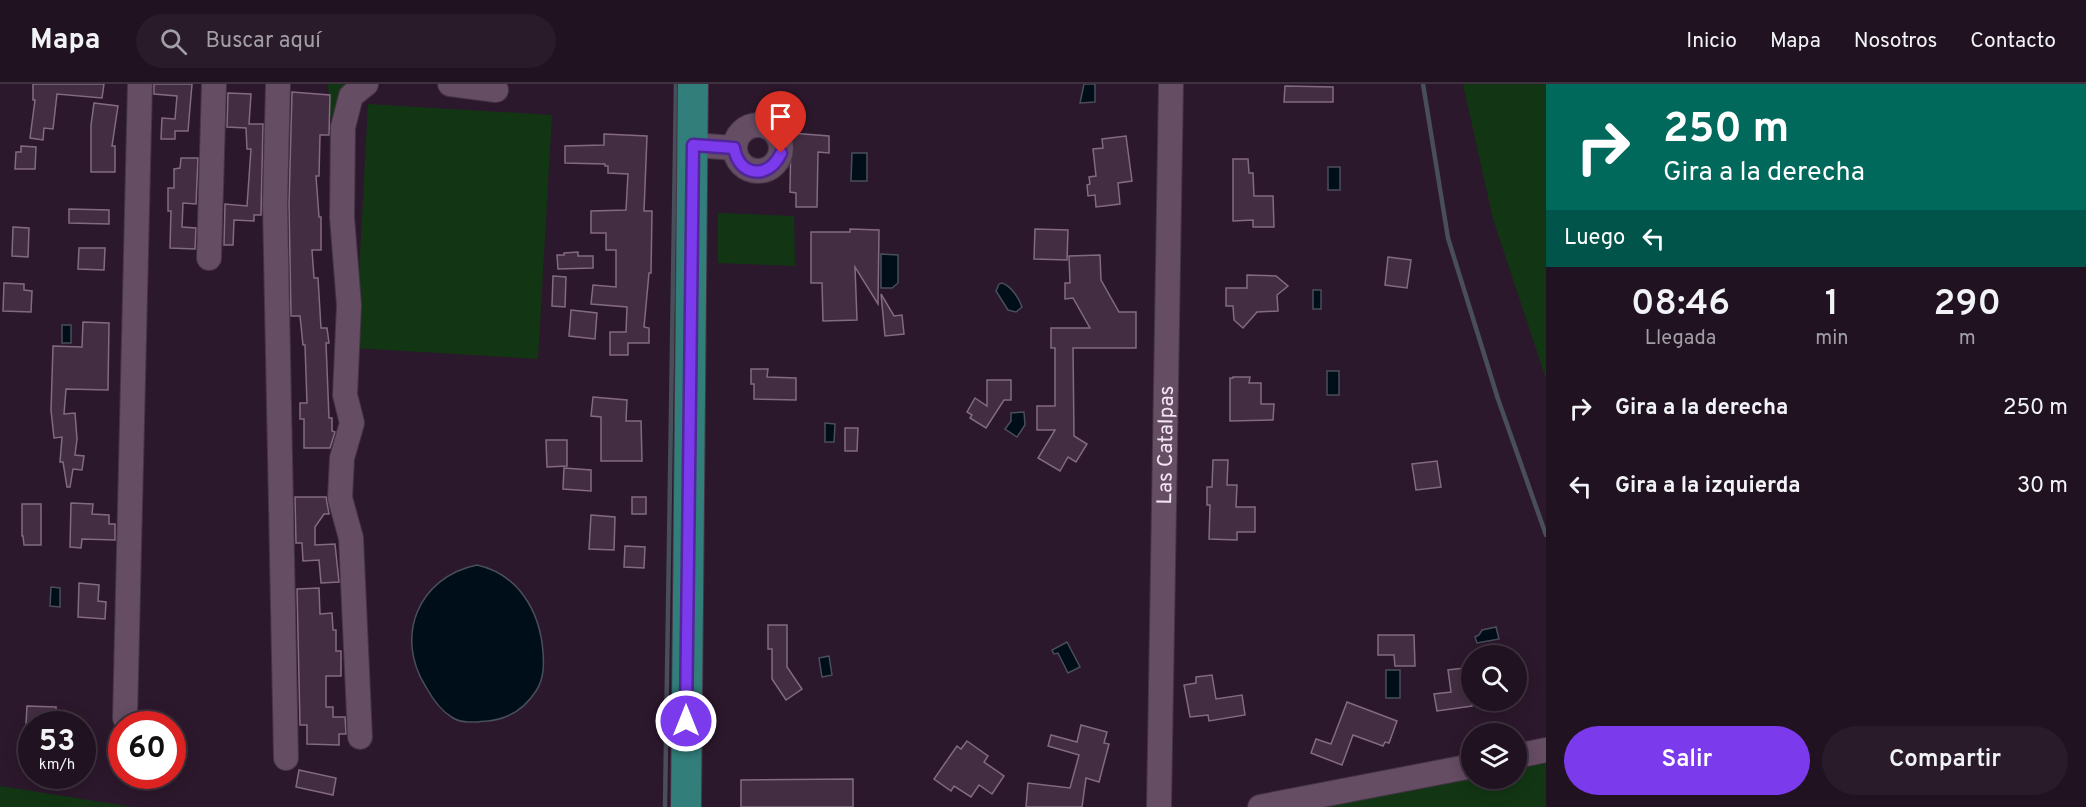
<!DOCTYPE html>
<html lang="es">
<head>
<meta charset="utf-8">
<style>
	:root { --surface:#211221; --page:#291b2a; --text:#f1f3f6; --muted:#a29ea5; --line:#3e323f; --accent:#7c3aed }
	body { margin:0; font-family:Overpass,sans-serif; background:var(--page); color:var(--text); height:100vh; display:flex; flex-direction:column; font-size:22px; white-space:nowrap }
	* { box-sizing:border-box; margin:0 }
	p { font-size:20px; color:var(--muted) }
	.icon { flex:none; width:33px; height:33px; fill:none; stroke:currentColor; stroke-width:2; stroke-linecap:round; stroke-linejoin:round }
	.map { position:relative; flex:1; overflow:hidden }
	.drawer { display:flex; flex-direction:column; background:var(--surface); width:540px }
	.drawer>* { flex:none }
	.banner { background:#00695c; color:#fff; overflow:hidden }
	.fabs { position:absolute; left:1461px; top:561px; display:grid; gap:12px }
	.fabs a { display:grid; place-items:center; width:66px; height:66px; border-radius:50%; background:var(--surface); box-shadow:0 3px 15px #0003,0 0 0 2px var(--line); font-size:30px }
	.speed { position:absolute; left:18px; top:627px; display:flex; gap:12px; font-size:30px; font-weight:700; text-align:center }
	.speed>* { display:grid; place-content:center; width:78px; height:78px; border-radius:50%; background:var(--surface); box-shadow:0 3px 15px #0003,0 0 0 2px var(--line); line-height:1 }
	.speed small { font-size:15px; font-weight:400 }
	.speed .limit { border:9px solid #d22; background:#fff; color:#111 }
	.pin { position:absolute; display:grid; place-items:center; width:51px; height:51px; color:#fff; margin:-62px -26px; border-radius:50% 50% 50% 0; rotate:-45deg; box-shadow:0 0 6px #0007 }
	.pin .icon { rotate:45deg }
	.me { position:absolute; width:66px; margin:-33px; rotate:0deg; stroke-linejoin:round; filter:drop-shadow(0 0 4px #0008) }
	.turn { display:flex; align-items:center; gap:21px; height:126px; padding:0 18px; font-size:27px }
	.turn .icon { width:78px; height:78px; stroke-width:2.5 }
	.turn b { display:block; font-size:42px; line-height:51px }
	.then { display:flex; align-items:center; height:57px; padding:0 18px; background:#0003; gap:12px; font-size:22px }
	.eta { display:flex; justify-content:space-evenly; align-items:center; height:102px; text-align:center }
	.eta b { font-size:36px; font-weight:600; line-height:42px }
	.button { display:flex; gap:12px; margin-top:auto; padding:12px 18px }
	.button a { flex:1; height:69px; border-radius:36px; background:var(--accent); color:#fff; font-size:24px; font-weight:600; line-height:69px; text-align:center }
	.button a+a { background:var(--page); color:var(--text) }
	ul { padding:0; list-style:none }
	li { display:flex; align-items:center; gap:18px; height:78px; padding:0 18px }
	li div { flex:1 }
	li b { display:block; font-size:22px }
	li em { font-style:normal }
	header { display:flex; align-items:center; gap:36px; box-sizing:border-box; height:84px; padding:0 30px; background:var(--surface); border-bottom:2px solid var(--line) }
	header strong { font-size:28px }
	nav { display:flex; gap:33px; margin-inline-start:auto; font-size:21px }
	.search { width:420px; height:54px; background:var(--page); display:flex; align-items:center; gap:15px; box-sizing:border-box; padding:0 21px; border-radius:33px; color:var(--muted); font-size:22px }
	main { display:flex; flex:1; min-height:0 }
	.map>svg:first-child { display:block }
	.green { fill:#123613 }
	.water { fill:#000e1a; stroke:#494e5b; stroke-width:1.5 }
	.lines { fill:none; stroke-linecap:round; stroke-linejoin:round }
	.stream { stroke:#494e5b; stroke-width:4.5 }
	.building { fill:#432d42; stroke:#836a83; stroke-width:1.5 }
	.minor-casing { stroke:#453445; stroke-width:26 }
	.major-casing { stroke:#453445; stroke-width:32 }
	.minor { stroke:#654d64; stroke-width:24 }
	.major { stroke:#317e7a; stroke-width:30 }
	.route-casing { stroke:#51269a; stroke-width:15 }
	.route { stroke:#7c3aed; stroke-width:10 }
	.labels { text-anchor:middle; stroke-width:6; stroke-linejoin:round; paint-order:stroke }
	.street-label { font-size:21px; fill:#f3e4f2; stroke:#220f22 }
</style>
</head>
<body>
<header>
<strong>Mapa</strong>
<div class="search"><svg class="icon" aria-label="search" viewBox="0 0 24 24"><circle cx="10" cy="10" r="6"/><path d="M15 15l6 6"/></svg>Buscar aquí</div>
<nav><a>Inicio</a><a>Mapa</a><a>Nosotros</a><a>Contacto</a></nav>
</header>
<main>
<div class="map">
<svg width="1546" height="723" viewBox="0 0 1546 723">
	<rect width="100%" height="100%" fill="#2c182c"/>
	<!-- green -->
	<g class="green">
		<path d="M328,0H350L342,32L330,33Z"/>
		<path d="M1463,0H1546V295L1493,135Z"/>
		<path d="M368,20L552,31L538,275L355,264Z"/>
		<path d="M718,129L794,132L795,182L718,179Z"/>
		<path d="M1546,671V723H1278L1471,685L1472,694H1516L1517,676Z"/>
		<path d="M0,702L133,723H0Z"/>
	</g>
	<!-- water -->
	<g class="water">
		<path d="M1084,0H1095V18L1080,19Z"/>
		<path d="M852,69H867V97H851Z"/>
		<rect x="1328" y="83" width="12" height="23"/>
		<path d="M881,170L898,171V199L892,204H881Z"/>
		<path d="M1002,199C1011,202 1019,214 1022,223L1016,228L1008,226L996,207L999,200Z"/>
		<rect x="1313" y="206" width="8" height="19"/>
		<rect x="62" y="241" width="9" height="18"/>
		<rect x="1327" y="287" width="12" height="24"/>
		<path d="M1024,328L1025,341L1017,353L1005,345L1011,337V329Z"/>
		<path d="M825,339L835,340L834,358H825Z"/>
		<path d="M477,481C518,490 540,527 543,568C544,581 544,595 536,607C525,624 509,635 488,637C477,638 463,640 453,634C441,627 432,614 426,603C394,553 418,493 477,481Z"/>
		<path d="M51,503L60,504V523L50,522Z"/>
		<path d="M1496,543L1499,555L1477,559L1475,553L1479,551L1482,546Z"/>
		<path d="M1067,558L1080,583L1068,589L1058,569L1054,570L1052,566Z"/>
		<path d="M829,572L832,591L822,593L819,574Z"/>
		<rect x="1386" y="586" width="14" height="28"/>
	</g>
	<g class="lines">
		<!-- stream -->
		<g class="stream">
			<path d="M1423,0L1448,154L1498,315L1546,451"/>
			<path d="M665,723L676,0"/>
		</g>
	</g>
	<!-- building -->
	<g class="building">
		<path d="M33,0H104L102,14L57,10L53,45L44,44L43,56L30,54L35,16H33Z"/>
		<path d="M154,0H192L188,47H175V55H161L162,34L175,35L177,12L154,10Z"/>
		<path d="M1285,2L1333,3V18H1284Z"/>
		<path d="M292,8L330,11L329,51H320L319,92H316L319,133H321V166H312L314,194H318L321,244H327L329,259H326L329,334H332V347L335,348L330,364H304V335H300V319H307L305,261H303L300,232H291L289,120Z"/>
		<path d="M228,9L251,10L249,40H263L261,131H254V137L234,136L233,161H224L225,120L247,122L251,65H247L246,44L227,43Z"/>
		<path d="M94,19L118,22L112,62H115V88H91V41Z"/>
		<path d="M791,49L829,52V69L818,68L817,123H796V109L790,108Z"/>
		<path d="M604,50L647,52L644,127H652L651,189H649L644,243L649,244V259H628V271H610V248H626L627,223L591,220L593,201L616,203V166H606V149H591V127L626,126L628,90L608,89V82H605V80L565,79V62L604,61Z"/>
		<path d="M1126,52L1132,97L1118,99L1120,120L1096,123L1095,111L1088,112L1087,101L1090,100L1089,93L1096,92L1093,65L1103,64L1102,55Z"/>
		<path d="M21,62L36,63L35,85H15L16,68H21Z"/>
		<path d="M181,74H198L196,120L183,119L182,143L196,144L195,165L170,164L171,127H168V104H174V85L180,84Z"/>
		<path d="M1233,75H1248L1249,89H1253L1254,112H1273L1274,143H1253V136L1233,137Z"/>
		<path d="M69,125L109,126V140L69,139Z"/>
		<path d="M13,143L29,144L28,173L12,172Z"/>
		<path d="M850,145L879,146L878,220L855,183L857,236L823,237L822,199H811V148H850Z"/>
		<path d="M1035,145L1068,146L1067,176L1034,175Z"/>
		<path d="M79,164H105L104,186L78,185Z"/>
		<path d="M578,168V172H593V184L558,185L557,171H564V169Z"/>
		<path d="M1100,171L1101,196L1119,228H1136V264H1073L1074,352L1087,360L1076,378L1068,373L1060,387L1038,374L1055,346H1037V322H1055V264H1051V244H1090L1073,214L1065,215V199H1070L1069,172Z"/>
		<path d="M1388,173L1411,176L1407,204L1385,201Z"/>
		<path d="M1247,191L1276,192L1288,202L1277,211L1278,227L1257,228L1243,244L1234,236L1233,222H1226V204H1247Z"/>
		<path d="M553,192L566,193L565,223L552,222Z"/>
		<path d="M4,199L24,200V206L32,207L31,228L3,227Z"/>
		<path d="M881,210L894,232L902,231L904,250L885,252Z"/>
		<path d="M571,226L597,229L595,255L569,252Z"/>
		<path d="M83,238L109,239L108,306L66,305L64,330L75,329L77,355L75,371L84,372L82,386L73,385L70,403H67L63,378H60L62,353L54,354L51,326L53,262L82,263Z"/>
		<path d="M751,285H768L767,293L796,294V316L754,315V300H751Z"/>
		<path d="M1233,293H1250L1249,299H1261V320H1274L1273,336L1230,337V294H1233Z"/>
		<path d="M987,296H1011V316H1004L986,344L970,334L972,331L967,328L975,314L987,322Z"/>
		<path d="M593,313L627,316L626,337H641L642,377H601V333L591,332Z"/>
		<path d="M845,344H858L857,367H845Z"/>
		<path d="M546,356H567V382L547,383Z"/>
		<path d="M1213,376H1228L1227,401H1237L1236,423H1255V448H1237V456L1209,455L1210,421H1207V403H1212Z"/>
		<path d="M1437,377L1441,403L1416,406L1412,380Z"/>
		<path d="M564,384L591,386V407L563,405Z"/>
		<path d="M295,413H326L329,430H324L315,443V461L335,460L339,498L321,499L319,476L303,477L302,459H296Z"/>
		<rect x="632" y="413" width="14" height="17"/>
		<path d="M71,419L93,420L92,430L109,431V440H115V456L82,455L81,464L70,463Z"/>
		<path d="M22,420H41V461H24L23,452H22Z"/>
		<path d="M591,431L615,433L614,466L589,465Z"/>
		<path d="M625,462L645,463L644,484L624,483Z"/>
		<path d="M79,499L99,501L98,517L106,518L105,535L78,533Z"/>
		<path d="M319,504L320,530L332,529L333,546H336V567H341V592H326V623H333V633H345L346,650H339V661L307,660V641H300L297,505Z"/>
		<path d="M768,541H787V583L802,605L786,616L772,595V565H768Z"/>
		<path d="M1378,551H1414L1415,582H1395L1394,571H1378Z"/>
		<path d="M1472,583V622L1437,627L1434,610L1451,608L1448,586Z"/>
		<path d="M1212,591L1216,615L1242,611L1245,631L1209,637L1208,631L1190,633L1184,601L1196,599V593Z"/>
		<path d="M1347,618L1397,637L1389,659L1385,658L1383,662L1353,651L1342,681L1311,669L1316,655L1331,660Z"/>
		<path d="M27,622L56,623V640H26Z"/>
		<path d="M1081,641L1107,648L1104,659L1109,660L1099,698L1086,694L1082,723H1026L1028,699L1070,704L1079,671L1048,662L1051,651L1077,658Z"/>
		<path d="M967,657L988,672L984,678L1004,692L992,710L979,701L971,713L954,702L951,707L934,695L957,662L961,665Z"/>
		<path d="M299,686L336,694L333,711L296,703Z"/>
		<path d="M853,695V723H741V696Z"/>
	</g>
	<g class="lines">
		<!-- minor casing -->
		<g class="minor-casing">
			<g id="minor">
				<path d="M278,0L275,120L286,674"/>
				<path d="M450,0L496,6"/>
				<circle cx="758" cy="64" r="23"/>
				<path d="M693,61L734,64"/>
				<path d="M209,174L214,0"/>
				<path d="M125,634L140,0"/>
				<path d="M360,653L351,454L340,414L342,374L352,339L345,311L349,221L342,133L343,43L351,12L366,0"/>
				<path d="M1516,672L1546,666"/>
				<path id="s1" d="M1159,723L1171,0"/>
				<path d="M1260,723L1472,682"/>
			</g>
		</g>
		<!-- major casing -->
		<g class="major-casing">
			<path id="major" d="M686,723L693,0"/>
		</g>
		<!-- minor -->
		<use href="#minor" class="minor"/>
		<!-- major -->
		<use href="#major" class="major"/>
	</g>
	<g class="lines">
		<!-- route casing -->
		<g class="route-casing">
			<path id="route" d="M686,637L693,61L734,64C739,93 769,96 781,69"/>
		</g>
		<!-- route -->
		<use href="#route" class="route"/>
	</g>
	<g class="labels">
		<!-- street labels -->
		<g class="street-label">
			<text dy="7" stroke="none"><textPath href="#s1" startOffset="362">Las Catalpas</textPath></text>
		</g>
	</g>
</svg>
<div class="fabs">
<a><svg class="icon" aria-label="search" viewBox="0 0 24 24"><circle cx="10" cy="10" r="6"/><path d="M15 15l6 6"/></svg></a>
<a><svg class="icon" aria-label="layers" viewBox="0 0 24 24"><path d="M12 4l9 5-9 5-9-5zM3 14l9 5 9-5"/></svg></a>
</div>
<div class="speed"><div>53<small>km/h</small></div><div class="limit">60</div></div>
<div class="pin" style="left:781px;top:69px;background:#d93025"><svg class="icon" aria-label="arrive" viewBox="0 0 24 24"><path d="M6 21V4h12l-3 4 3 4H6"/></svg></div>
<svg class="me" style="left:686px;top:637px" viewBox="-20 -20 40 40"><circle r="17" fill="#7c3aed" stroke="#fff" stroke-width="3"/><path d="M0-11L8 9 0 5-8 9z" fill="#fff"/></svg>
</div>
<section class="drawer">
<div class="banner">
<div class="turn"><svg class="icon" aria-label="right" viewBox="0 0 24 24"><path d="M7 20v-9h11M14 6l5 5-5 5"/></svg><div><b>250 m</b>Gira a la derecha</div></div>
<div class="then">Luego<svg class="icon" aria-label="left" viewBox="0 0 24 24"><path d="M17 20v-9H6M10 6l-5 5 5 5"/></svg></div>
</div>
<div class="eta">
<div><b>08:46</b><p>Llegada</p></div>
<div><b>1</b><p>min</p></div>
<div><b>290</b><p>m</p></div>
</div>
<ul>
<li><svg class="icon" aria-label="right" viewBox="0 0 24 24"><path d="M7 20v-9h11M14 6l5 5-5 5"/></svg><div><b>Gira a la derecha</b></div><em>250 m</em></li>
<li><svg class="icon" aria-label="left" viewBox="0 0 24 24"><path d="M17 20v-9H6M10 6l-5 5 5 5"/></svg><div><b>Gira a la izquierda</b></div><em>30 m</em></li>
</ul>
<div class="button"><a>Salir</a><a>Compartir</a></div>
</section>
</main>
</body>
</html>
